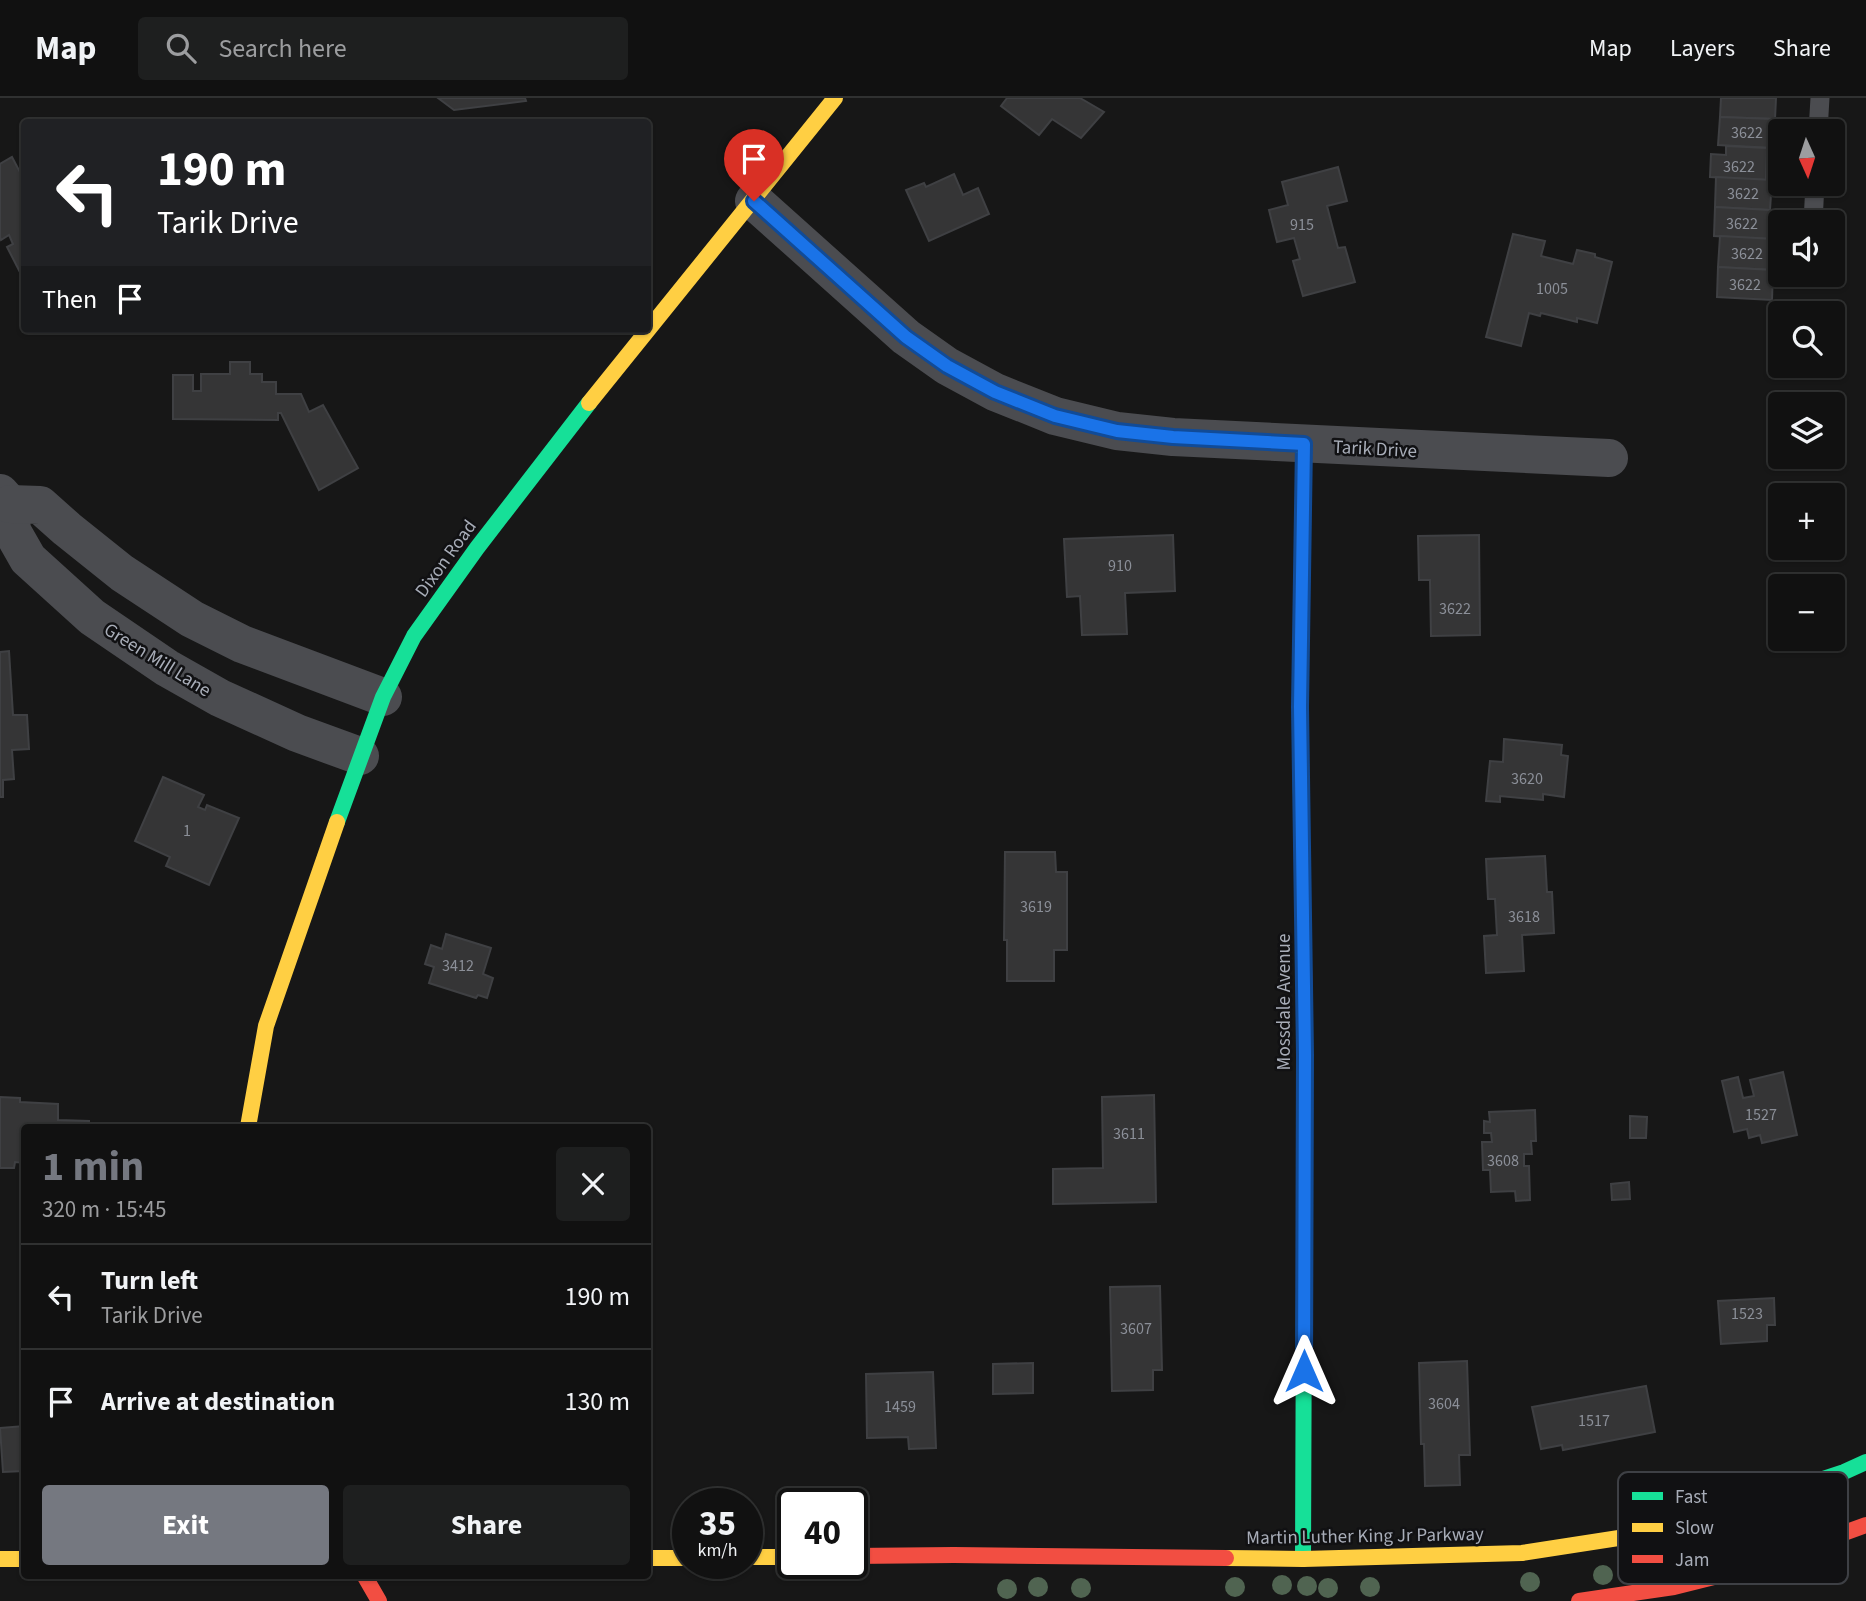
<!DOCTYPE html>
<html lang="en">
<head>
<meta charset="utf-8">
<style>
	:root { --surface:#111; --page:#1e1f1f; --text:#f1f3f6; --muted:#9c9d9f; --line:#303131; --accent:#757880 }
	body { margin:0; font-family:"Source Sans 3",sans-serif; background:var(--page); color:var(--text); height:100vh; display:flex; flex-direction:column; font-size:26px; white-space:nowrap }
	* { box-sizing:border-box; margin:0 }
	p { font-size:23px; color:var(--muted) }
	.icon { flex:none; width:38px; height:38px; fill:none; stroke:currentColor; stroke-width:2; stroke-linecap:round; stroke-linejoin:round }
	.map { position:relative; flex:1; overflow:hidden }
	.details { position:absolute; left:21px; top:1026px; width:630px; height:455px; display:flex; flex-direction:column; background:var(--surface); border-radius:7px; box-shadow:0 2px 5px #0004,0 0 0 2px var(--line) }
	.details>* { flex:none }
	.top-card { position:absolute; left:21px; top:21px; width:630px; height:214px; border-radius:7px; box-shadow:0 2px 5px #0004,0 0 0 2px var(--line); background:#202124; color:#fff; overflow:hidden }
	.needle { width:46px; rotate:177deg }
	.tools { position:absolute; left:1768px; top:21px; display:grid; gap:14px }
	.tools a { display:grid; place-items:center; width:77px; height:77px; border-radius:7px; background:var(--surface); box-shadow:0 2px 5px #0004,0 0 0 2px var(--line); font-size:35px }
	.speed { position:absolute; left:672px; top:1390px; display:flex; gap:14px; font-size:35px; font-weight:700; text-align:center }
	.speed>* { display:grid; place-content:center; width:91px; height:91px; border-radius:50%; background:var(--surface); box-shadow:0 2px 5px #0004,0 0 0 2px var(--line); line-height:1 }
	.speed small { font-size:18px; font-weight:400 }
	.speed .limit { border:4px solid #111; border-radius:10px; background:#fff; color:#111 }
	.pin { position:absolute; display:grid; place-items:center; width:60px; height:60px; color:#fff; margin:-72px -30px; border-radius:50% 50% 50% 0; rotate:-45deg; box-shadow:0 0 7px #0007 }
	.pin .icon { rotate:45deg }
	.me { position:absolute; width:77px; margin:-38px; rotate:0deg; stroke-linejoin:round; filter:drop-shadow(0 0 5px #0008) }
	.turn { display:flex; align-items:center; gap:24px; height:147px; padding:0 21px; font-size:32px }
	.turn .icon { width:91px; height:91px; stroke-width:2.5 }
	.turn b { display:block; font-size:49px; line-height:60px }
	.then { display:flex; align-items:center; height:66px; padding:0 21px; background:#0003; gap:14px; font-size:26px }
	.round { display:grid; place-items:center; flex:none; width:74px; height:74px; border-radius:7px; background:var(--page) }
	.head { display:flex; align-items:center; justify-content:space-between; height:119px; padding:0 21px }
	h1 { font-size:42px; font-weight:700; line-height:52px; color:var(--accent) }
	.primary-button { display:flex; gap:14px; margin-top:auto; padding:14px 21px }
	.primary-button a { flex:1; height:80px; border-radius:7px; background:var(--accent); color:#fff; font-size:28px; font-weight:700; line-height:80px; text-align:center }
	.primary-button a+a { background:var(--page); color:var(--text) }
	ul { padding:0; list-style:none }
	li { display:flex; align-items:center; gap:21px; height:105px; padding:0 21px; border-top:2px solid var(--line) }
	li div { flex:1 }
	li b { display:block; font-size:26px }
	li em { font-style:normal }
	header { display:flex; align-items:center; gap:42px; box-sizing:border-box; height:98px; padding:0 35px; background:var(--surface); border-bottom:2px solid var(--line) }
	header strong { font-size:33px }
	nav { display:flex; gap:38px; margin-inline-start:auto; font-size:24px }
	.search { width:490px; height:63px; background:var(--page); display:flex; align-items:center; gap:18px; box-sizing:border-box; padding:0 24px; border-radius:7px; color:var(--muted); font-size:26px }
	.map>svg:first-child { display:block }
	.building { fill:#353536; stroke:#3f4043; stroke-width:2 }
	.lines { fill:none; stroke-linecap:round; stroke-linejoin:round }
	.lane { stroke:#4b4c50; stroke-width:19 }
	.street { stroke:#4b4c50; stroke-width:38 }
	.fast { stroke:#16e098; stroke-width:16 }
	.slow { stroke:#ffcf43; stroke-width:16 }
	.jam { stroke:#f24e42; stroke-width:16 }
	.tree { fill:#506451 }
	.route-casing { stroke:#114b97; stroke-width:18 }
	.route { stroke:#1a73e8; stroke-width:12 }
	.labels { text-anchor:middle; stroke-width:5; stroke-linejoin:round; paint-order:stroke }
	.number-label { font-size:16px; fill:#8b8f98 }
	.street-label { font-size:19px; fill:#a8adb8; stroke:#111113 }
	.key { fill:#111113; stroke:#3e4045; stroke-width:2 }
	.key-label { font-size:19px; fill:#a8adb8 }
</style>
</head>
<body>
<header>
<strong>Map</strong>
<div class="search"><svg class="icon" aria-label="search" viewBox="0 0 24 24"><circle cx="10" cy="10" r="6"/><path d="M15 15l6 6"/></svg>Search here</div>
<nav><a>Map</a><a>Layers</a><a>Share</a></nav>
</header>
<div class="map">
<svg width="1866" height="1503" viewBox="0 0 1866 1503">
	<rect width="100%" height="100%" fill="#171717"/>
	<!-- building -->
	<g class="building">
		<path d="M438,0H525L526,3L454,12Z"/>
		<path d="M1007,0H1080L1104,14L1081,40L1052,21L1039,37L1001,8Z"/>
		<path d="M1721,0H1776L1775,21L1720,19Z"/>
		<path d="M1720,19L1775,21L1773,50L1718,47Z"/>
		<path d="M1726,48L1767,50L1766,82L1710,79L1711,56L1726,57Z"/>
		<path d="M12,59L22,78L24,77V182L7,149L13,146L9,137L1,142L0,139V66Z"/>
		<path d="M1338,69L1347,103L1327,108L1338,150L1345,149L1355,184L1303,198L1293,163L1300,161L1294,140L1277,144L1269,112L1288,107L1282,84Z"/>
		<path d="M954,76L963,97L978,90L989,116L929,143L906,92L924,85L926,89Z"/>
		<path d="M1716,79L1772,82L1770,112L1715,109Z"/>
		<path d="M1715,109L1770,112L1769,141L1714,138Z"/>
		<path d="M1513,136L1545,143L1541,158L1573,166L1577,152L1595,156V159L1612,164L1597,225L1577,220V224L1541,215L1540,218L1529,215L1521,248L1486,239Z"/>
		<path d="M1720,138L1775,141L1773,172L1718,169Z"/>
		<path d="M1718,169L1773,172L1772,202L1717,199Z"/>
		<path d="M230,264H250V276H262V284H276V296H301L309,314L323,307L358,370L319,392L281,315H278V322L173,321V277H193V293H201V276H230Z"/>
		<path d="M1173,437L1175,493L1125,495L1127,536L1082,537L1080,498L1067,499L1064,441Z"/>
		<path d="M1479,437L1480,537L1431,538L1430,482H1419L1418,438Z"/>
		<path d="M9,553L13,617H27L29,651L12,652L14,681L3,682V699H0V554Z"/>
		<path d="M1504,641L1562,647L1561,657L1568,658L1564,699L1543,696V702L1500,698V704L1486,703L1490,663L1503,664Z"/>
		<path d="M163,679L204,697L198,709L205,712L207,707L239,720L209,787L166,768L170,759L135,743Z"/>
		<path d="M1005,754H1055L1056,774H1067V852H1054V883H1007V842H1004Z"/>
		<path d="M1545,758L1547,794H1552L1554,835L1522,837L1524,873L1486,875L1484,838L1497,837L1495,801H1488L1486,761Z"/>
		<path d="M446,836L491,850L483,876L493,880L487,900L478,897L476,900L429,885L434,869L425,866L431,847L442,851Z"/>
		<path d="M1783,974L1797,1037L1762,1045L1760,1037L1749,1040L1747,1031L1734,1034L1722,983L1738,979L1743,1000L1754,998L1750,982Z"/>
		<path d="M1154,997L1156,1104L1053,1106V1071L1103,1070L1102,999Z"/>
		<path d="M0,999L20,1000V1004L58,1006V1022L89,1023V1029H24V1065L15,1064L14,1070H0Z"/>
		<path d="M1535,1012L1536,1043H1531L1532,1056H1524V1068H1529L1530,1102L1516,1103L1515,1093L1491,1094L1490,1072H1483L1482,1044H1492L1491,1035H1484V1023L1490,1024L1489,1014Z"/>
		<path d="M1630,1018L1647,1019L1646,1040H1630Z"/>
		<path d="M1629,1084L1630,1101L1612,1102L1611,1086Z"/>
		<path d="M1160,1188L1162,1272H1153V1292L1112,1293L1110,1189Z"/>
		<path d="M1774,1200L1775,1227H1767V1243L1721,1246L1718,1203Z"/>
		<path d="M1467,1263L1470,1357H1459L1460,1387L1425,1388L1424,1346H1421L1419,1265Z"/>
		<path d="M1033,1265V1295L993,1296V1266Z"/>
		<path d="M933,1274L936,1350L909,1351L908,1339L867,1340L866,1276Z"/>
		<path d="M1646,1288L1655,1334L1563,1352L1562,1347L1541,1351L1532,1309Z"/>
		<path d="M24,1328V1373L3,1374L0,1330Z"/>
	</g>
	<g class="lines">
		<!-- lane -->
		<g class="lane">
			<path d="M1818,33L1820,0"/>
			<path d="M1813,124L1815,86"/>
		</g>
		<!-- street -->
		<g class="street">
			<path d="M754,103L906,239L947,268L995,294L1055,318L1117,333L1173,339L1609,360"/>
			<path d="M0,395L10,406L12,433L28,461L92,519L167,570L220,600L297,635L360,658"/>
			<path d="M10,406L40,407L67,431L122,475L192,521L242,546L383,599"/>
		</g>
		<!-- fast -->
		<g class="fast">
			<path d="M1301,698L1300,609L1304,347"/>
			<path d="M337,724L383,599L414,538L477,450L589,305"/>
			<path d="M1748,1406L1844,1374L1866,1364"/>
			<path d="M1303,1461L1305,925"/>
		</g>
		<!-- slow -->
		<g class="slow">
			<path d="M589,305L835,0"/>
			<path d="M248,1029L266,928L337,724"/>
			<path d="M747,1459H793"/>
			<path d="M648,1460H688"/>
			<path d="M1226,1460L1303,1461L1522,1455L1670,1432L1748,1406"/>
			<path d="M0,1461H24"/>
		</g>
		<!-- jam -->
		<g class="jam">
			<path d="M1301,698L1305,925"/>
			<path d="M852,1458L954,1457L1226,1460"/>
			<path d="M364,1477L379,1503"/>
			<path d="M1579,1503L1674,1489L1742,1472L1866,1427"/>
		</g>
	</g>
	<!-- trees -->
	<g class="tree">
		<circle cx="1603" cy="1477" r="10"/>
		<circle cx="1530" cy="1484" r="10"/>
		<circle cx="1282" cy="1487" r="10"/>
		<circle cx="1307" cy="1488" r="10"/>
		<circle cx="1038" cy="1489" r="10"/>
		<circle cx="1235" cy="1489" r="10"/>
		<circle cx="1370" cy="1489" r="10"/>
		<circle cx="1081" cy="1490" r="10"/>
		<circle cx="1328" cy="1490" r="10"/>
		<circle cx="1007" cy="1491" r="10"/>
	</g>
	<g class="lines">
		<!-- route casing -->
		<g class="route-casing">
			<path id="route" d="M754,103L906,239L947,268L995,294L1055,318L1117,333L1173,339L1304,346L1300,609L1305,957L1304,1273"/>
		</g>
		<!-- route -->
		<use href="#route" class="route"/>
	</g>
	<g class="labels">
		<!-- number labels -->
		<g class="number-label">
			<text x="1747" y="40">3622</text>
			<text x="1739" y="74">3622</text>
			<text x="1743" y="101">3622</text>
			<text x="1742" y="131">3622</text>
			<text x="1302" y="132">915</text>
			<text x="1747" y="161">3622</text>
			<text x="1745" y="192">3622</text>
			<text x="1552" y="196">1005</text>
			<text x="1120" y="473">910</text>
			<text x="1455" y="516">3622</text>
			<text x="1527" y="686">3620</text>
			<text x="187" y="738">1</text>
			<text x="1036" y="814">3619</text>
			<text x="1524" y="824">3618</text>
			<text x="458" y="873">3412</text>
			<text x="1761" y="1022">1527</text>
			<text x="1129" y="1041">3611</text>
			<text x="1503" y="1068">3608</text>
			<text x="1747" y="1221">1523</text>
			<text x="1136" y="1236">3607</text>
			<text x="1444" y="1311">3604</text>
			<text x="900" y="1314">1459</text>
			<text x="1594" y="1328">1517</text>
		</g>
		<!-- street labels -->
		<g class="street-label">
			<text transform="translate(1375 350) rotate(3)" y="7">Tarik Drive</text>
			<text transform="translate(445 460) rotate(-54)" y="7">Dixon Road</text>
			<text transform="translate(158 561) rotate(32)" y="7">Green Mill Lane</text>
			<text transform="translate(1283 904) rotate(-90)" y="7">Mossdale Avenue</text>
			<text transform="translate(1365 1437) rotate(-1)" y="7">Martin Luther King Jr Parkway</text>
		</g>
	</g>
	<!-- legend -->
	<rect x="1618" y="1374" width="230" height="112" rx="10" class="key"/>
	<rect x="1632" y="1394" width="31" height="8" fill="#16e098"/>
	<rect x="1632" y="1425" width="31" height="9" fill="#ffcf43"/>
	<rect x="1632" y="1457" width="31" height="8" fill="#f24e42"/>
	<g class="key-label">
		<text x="1675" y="1405">Fast</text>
		<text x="1675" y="1436">Slow</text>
		<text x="1675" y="1468">Jam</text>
	</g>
</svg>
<div class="tools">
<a><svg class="needle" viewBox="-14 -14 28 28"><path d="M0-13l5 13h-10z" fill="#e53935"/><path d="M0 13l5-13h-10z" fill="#9c9d9f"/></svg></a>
<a><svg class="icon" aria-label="sound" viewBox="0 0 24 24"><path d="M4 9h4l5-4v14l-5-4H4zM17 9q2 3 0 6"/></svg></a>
<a><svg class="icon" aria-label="search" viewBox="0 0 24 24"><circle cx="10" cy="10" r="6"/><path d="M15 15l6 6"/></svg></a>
<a><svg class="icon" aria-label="layers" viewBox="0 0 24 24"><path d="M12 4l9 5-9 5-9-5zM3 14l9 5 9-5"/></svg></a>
<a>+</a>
<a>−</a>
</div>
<div class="speed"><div>35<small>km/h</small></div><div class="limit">40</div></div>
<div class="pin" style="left:754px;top:103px;background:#d93025"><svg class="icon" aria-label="arrive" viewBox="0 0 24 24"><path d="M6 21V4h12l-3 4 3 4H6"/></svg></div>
<svg class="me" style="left:1304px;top:1273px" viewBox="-20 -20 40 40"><path d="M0-17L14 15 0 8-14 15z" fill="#1a73e8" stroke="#fff" stroke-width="4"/></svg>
<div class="top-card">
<div class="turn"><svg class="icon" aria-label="left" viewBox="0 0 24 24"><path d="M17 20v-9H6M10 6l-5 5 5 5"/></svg><div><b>190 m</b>Tarik Drive</div></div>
<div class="then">Then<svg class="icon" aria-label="arrive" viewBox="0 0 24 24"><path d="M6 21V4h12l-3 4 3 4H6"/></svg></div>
</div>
<section class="details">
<div class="head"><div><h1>1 min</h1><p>320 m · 15:45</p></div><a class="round"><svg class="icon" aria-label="close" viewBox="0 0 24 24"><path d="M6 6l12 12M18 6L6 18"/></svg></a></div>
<ul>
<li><svg class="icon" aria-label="left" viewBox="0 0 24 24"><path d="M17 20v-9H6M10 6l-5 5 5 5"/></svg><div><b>Turn left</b><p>Tarik Drive</p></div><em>190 m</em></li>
<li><svg class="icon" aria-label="arrive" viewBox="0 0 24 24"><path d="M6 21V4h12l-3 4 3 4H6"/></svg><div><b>Arrive at destination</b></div><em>130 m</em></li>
</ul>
<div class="primary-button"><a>Exit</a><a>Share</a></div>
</section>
</div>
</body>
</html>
